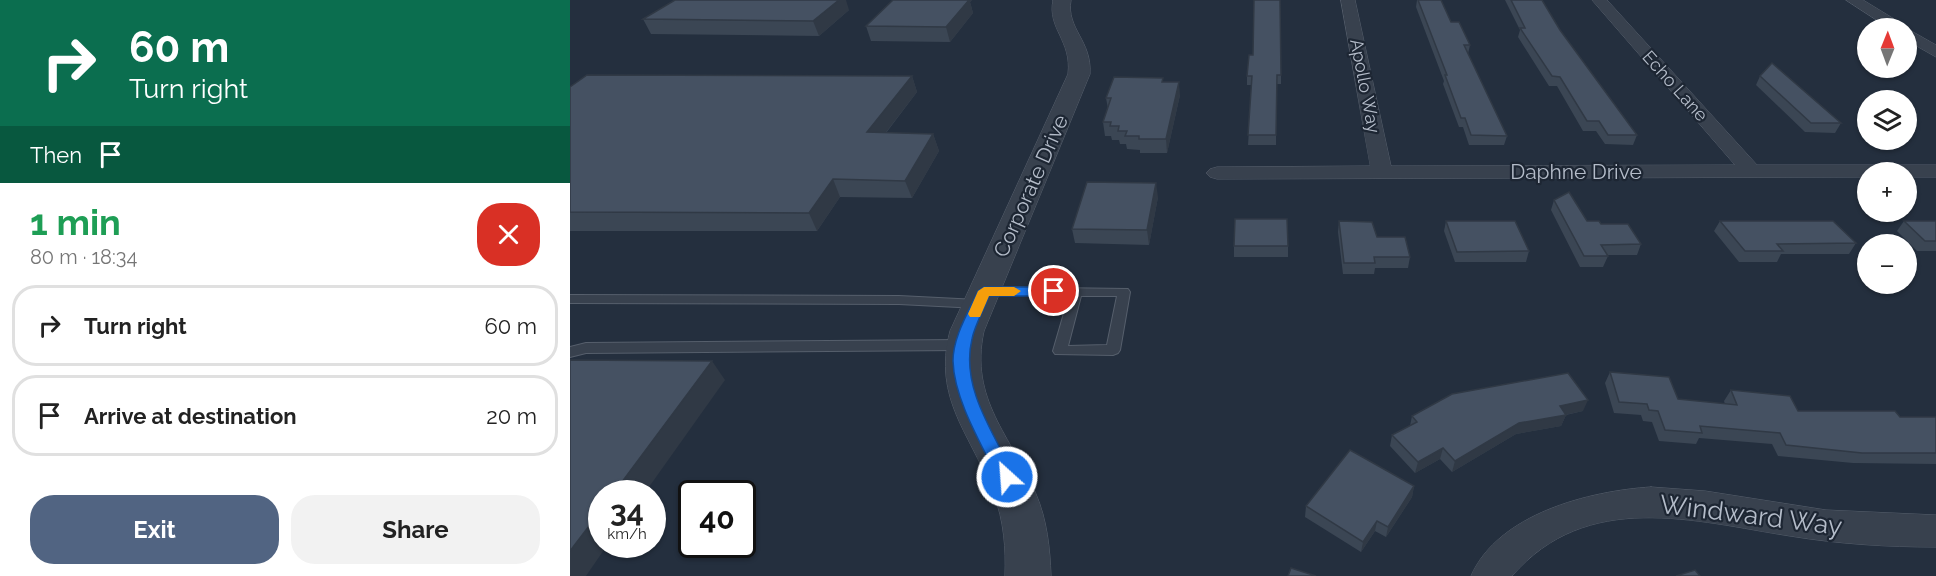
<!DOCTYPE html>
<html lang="en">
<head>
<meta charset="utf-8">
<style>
	:root { --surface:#fff; --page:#f2f2f2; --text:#222; --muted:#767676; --line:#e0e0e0; --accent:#516482 }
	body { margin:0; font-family:Raleway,sans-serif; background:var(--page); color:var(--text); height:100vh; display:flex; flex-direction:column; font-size:22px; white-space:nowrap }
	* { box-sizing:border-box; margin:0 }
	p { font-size:20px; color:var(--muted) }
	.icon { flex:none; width:33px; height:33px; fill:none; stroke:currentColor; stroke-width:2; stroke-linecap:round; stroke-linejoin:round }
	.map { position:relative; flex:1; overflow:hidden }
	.panel { display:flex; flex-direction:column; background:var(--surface); width:570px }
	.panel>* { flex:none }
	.guide { background:#0b6e4f; color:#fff; overflow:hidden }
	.needle { width:39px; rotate:1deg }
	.fabs { position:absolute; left:1287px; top:18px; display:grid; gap:12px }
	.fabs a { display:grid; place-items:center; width:60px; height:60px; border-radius:50%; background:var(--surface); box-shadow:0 2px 4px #0004; font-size:30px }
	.speed { position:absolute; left:18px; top:480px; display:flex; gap:12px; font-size:30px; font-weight:700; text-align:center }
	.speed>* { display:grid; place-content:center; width:78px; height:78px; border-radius:50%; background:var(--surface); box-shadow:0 2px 4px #0004; line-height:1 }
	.speed small { font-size:15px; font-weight:400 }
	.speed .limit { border:3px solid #111; border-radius:9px; background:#fff; color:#111 }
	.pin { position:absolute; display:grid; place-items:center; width:51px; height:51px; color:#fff; margin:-26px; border:3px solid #fff; border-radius:50%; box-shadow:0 2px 6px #0007 }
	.me { position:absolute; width:66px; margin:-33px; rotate:334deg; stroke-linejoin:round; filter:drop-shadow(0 0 4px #0008) }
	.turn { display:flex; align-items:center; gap:21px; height:126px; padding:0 30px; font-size:27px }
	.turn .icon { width:78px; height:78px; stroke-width:2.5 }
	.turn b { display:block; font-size:42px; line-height:51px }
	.then { display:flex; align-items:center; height:57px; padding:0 30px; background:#0003; gap:12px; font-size:22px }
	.round { display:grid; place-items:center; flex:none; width:63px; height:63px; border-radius:24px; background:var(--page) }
	.overview { display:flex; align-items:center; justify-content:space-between; height:102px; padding:0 30px }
	h1 { font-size:36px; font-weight:700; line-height:45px; color:#1e9e55 }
	.action { display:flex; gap:12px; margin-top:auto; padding:12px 30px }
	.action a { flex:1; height:69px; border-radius:24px; background:var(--accent); color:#fff; font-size:24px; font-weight:700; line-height:69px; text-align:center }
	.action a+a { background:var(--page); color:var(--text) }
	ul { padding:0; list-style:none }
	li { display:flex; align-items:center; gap:18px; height:81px; margin:0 12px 9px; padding:0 18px; border:3px solid var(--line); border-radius:24px }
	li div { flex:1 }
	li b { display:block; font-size:22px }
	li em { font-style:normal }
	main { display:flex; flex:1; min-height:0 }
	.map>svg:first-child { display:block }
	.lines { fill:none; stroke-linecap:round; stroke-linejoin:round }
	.service-casing { stroke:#565f6c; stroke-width:2 }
	.minor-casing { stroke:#565f6c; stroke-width:1 }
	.tertiary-casing { stroke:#565f6c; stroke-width:1 }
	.service { fill:#38414e; fill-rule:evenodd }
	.minor { fill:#38414e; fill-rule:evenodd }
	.tertiary { fill:#38414e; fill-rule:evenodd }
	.wall { fill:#3b4654 }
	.shaded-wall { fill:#303945 }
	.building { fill:#455162; stroke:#303945; stroke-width:1.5 }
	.route { fill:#1a73e8; stroke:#114b97; stroke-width:1.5 }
	.slow { fill:#f59e0b }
	.labels { text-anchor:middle; stroke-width:4.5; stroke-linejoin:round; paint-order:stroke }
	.far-street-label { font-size:18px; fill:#b4bcc9; stroke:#1d2633 }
	.street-label { font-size:21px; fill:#b4bcc9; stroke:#1d2633 }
	.near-street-label { font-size:26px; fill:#b4bcc9; stroke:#1d2633 }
</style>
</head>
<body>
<main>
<section class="panel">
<div class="guide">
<div class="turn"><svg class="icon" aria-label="right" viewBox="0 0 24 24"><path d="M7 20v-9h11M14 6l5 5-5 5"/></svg><div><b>60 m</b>Turn right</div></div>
<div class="then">Then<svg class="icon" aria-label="arrive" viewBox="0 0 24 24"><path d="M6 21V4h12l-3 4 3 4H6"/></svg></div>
</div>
<div class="overview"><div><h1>1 min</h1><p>80 m · 18:34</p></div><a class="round" style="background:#d93025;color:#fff"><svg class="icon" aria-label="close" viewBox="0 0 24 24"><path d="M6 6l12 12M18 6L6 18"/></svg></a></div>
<ul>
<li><svg class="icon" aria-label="right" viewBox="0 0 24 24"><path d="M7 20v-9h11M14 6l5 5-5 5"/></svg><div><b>Turn right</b></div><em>60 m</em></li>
<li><svg class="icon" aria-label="arrive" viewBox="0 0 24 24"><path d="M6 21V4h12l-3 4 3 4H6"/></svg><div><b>Arrive at destination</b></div><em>20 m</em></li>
</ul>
<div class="action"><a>Exit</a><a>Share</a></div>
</section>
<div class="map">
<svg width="1366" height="576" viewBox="0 0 1366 576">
	<rect width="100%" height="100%" fill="#242f3e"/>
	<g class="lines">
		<!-- service casing -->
		<g class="service-casing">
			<g id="service">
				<path d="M416,287L558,289L560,292L550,350L548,353L543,355L485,354L483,351L499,296L412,294L410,291ZM511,296H547L537,345L498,346Z"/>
				<path d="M0,295L329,296L408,300L414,304L408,308L329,304L0,303Z"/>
				<path d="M392,340L397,342L399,345L397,348L392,350L16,353L0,357V347L16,343Z"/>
			</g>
		</g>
		<!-- minor casing -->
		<g class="minor-casing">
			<g id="minor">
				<path d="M771,0H785L821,166L1165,165L1022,0H1037L1187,165H1366V177H1336V172H1298V177L647,179L640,177L636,173L640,169L647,167L800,166Z"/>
				<path d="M1276,0H1293L1334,25L1336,28L1366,45V57L1336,40V28H1319Z"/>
				<path d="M1081,487L1135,491L1256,510L1366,515V547C1317,547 1269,544 1220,536C1124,521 1017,489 942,576H901C928,514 1019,491 1081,487Z"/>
			</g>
		</g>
		<!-- tertiary casing -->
		<g class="tertiary-casing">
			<path id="tertiary" d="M483,0H501C496,29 522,40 520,74L414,331C399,399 441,436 466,494C477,520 480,548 481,576H435C436,549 434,521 424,495C402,435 362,400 380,331L498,74C502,40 477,29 483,0Z"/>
		</g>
		<!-- service -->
		<use href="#service" class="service"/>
		<!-- minor -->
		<use href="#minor" class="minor"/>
		<!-- tertiary -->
		<use href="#tertiary" class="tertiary"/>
	</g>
	<!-- wall -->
	<g class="wall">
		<path d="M402,0L400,2L403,13L380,42L301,41L296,26Z"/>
		<path d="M847,0H871L881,22L900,45L898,54L937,136L934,145H899L893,127H889L873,84L874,81L846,7Z"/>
		<path d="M935,0H972L990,30L1067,135L1063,145L1035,144L1026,131H1013L987,86H979L948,37L950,30Z"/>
		<path d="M279,10L249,36L81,34L73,19Z"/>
		<path d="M711,75V84H706V145H678L682,85H677V76Z"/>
		<path d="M342,76L347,92L316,133L363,134L369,151L342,198L270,197L247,231H0V87Z"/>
		<path d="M1190,76L1271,123L1265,133L1235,132L1186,85Z"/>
		<path d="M594,82L610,95L597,153H570V150L557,149L556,144H550L549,140H542L541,136H535L533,122L538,109L536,98Z"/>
		<path d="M588,197L579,245L505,243L502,229Z"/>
		<path d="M984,200L1017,221L1071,244L1067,255H1037L1038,256L1033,267H1010L981,210Z"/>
		<path d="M769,221L807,237L840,257L838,268H805L804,274H773L768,232Z"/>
		<path d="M876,221L959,251L956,262H885L874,231Z"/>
		<path d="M1150,221L1286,243L1279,254H1211L1207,262H1169L1144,231Z"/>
		<path d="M1334,221H1366V251H1347L1327,231Z"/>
		<rect x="664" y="246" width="54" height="11"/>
		<path d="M1040,372L1108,399L1155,404L1154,401L1161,390L1228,411L1330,417H1366V464L1283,463L1208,456L1202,444L1129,438L1126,444L1089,441L1082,422L1073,421L1071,415L1044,413L1035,383Z"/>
		<path d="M1013,411L996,415L991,426L946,434L882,472L870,459L845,473L820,446L822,435L840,426L842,416Z"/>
		<path d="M844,486L842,497L816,537L805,531L791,552L735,517L736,506Z"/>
	</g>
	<!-- shaded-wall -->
	<g class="shaded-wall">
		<path d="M269,0H276L279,10L249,36L243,21Z"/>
		<path d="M388,0H402L400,2L403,13L380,42L376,27Z"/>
		<path d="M342,76L347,92L303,149L297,132Z"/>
		<path d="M609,82L610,95L597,153L596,139Z"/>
		<path d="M363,134L369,151L342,198L335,181Z"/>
		<path d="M263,179L270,197L247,231L239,213Z"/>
		<path d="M586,183L588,197L579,245L577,230Z"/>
		<path d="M142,361L155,380L74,494H43Z"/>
		<path d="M1018,400L1013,411L985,417L990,406Z"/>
		<path d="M996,415L991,426L946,434L882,472L885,461L949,423Z"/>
		<path d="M873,448L870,459L845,473L848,462Z"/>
		<path d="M844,486L842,497L816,537L818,527Z"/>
		<path d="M32,509V544H38L16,576H0V551Z"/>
		<path d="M807,521L805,531L791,552L793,542Z"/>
	</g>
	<!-- building -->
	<g class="building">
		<path d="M105,0H269L243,21L73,19Z"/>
		<path d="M323,0H399L376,27L296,26Z"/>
		<path d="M684,0H710L711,75H707L706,135H678L682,76H677L679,55H683Z"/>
		<path d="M848,0H871L881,22H889L900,45H894L937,136L901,135L895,118H891L875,75H877Z"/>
		<path d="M941,0H972L990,30L1067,135H1038L1029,121H1017L990,77L982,76L950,28H955Z"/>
		<path d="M1202,63L1271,123H1241L1190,76Z"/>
		<path d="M17,75L342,76L297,132L363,134L335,181L263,179L239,213L0,212V87Z"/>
		<path d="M544,77L593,78L592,82H609L596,139H569V136H555L557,131H548L549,126H540L541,122H533L541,98H536Z"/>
		<path d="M517,182L586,183L577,230L502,229Z"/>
		<path d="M999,192L1017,221H1029L1031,224H1058L1071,244L1031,245L1038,256H1014L984,200Z"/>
		<path d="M665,219H717L718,246H664Z"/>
		<path d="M769,221L802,222L807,237H835L840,257H804L805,263H774Z"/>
		<path d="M876,221H945L959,251L887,252Z"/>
		<path d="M1150,221H1263L1286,243L1207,244L1213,251H1175Z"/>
		<path d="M1334,221H1366V241H1355Z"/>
		<path d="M0,360L142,361L43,494H32V509L0,551Z"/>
		<path d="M1040,372L1099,377L1108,399L1167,405L1161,390L1220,396L1228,411H1325L1330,417H1366V453H1292L1216,445L1210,433L1130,426L1132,433L1095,430L1088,411L1079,410L1077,404L1049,402Z"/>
		<path d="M998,373L1018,400L990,406L996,415L949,423L885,461L873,448L848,462L822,435L847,422L842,416L882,394Z"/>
		<path d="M780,450L844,486L818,527L807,521L793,542L736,506Z"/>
		<path d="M721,568L746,576H718Z"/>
		<path d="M1125,570L1130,576H1106Z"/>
	</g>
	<!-- route -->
	<path class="route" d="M414,287H484L491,291L484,296H419C414,310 405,324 402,339C390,388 425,435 445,477L443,482L437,484L430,482C413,447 384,400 383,361C383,337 398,313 408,291Z"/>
	<!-- slow -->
	<path class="slow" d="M414,287H444L451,291L444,296H419L410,317H400L398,314L408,291Z"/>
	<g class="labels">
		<!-- far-street labels -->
		<g class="far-street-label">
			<text transform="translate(795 86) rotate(79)" y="6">Apollo Way</text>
			<text transform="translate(1105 86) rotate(48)" y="6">Echo Lane</text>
		</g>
		<!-- street labels -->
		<g class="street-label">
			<text x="1006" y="179">Daphne Drive</text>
			<text transform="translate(461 186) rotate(-66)" y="7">Corporate Drive</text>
		</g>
		<!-- near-street labels -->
		<g class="near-street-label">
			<text transform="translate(1181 515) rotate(7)" y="9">Windward Way</text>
		</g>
	</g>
</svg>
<div class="fabs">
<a><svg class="needle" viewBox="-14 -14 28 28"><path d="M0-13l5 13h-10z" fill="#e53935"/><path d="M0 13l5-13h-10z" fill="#767676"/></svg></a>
<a><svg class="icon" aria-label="layers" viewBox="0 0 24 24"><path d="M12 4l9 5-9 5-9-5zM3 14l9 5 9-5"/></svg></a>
<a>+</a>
<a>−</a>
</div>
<div class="speed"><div>34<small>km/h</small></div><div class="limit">40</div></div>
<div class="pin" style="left:484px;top:291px;background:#d93025"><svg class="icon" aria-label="arrive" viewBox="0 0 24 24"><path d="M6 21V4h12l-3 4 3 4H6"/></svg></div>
<svg class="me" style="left:437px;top:477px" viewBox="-20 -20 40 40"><circle r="17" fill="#1a73e8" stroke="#fff" stroke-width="3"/><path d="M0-11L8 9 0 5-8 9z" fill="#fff"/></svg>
</div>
</main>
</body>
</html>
